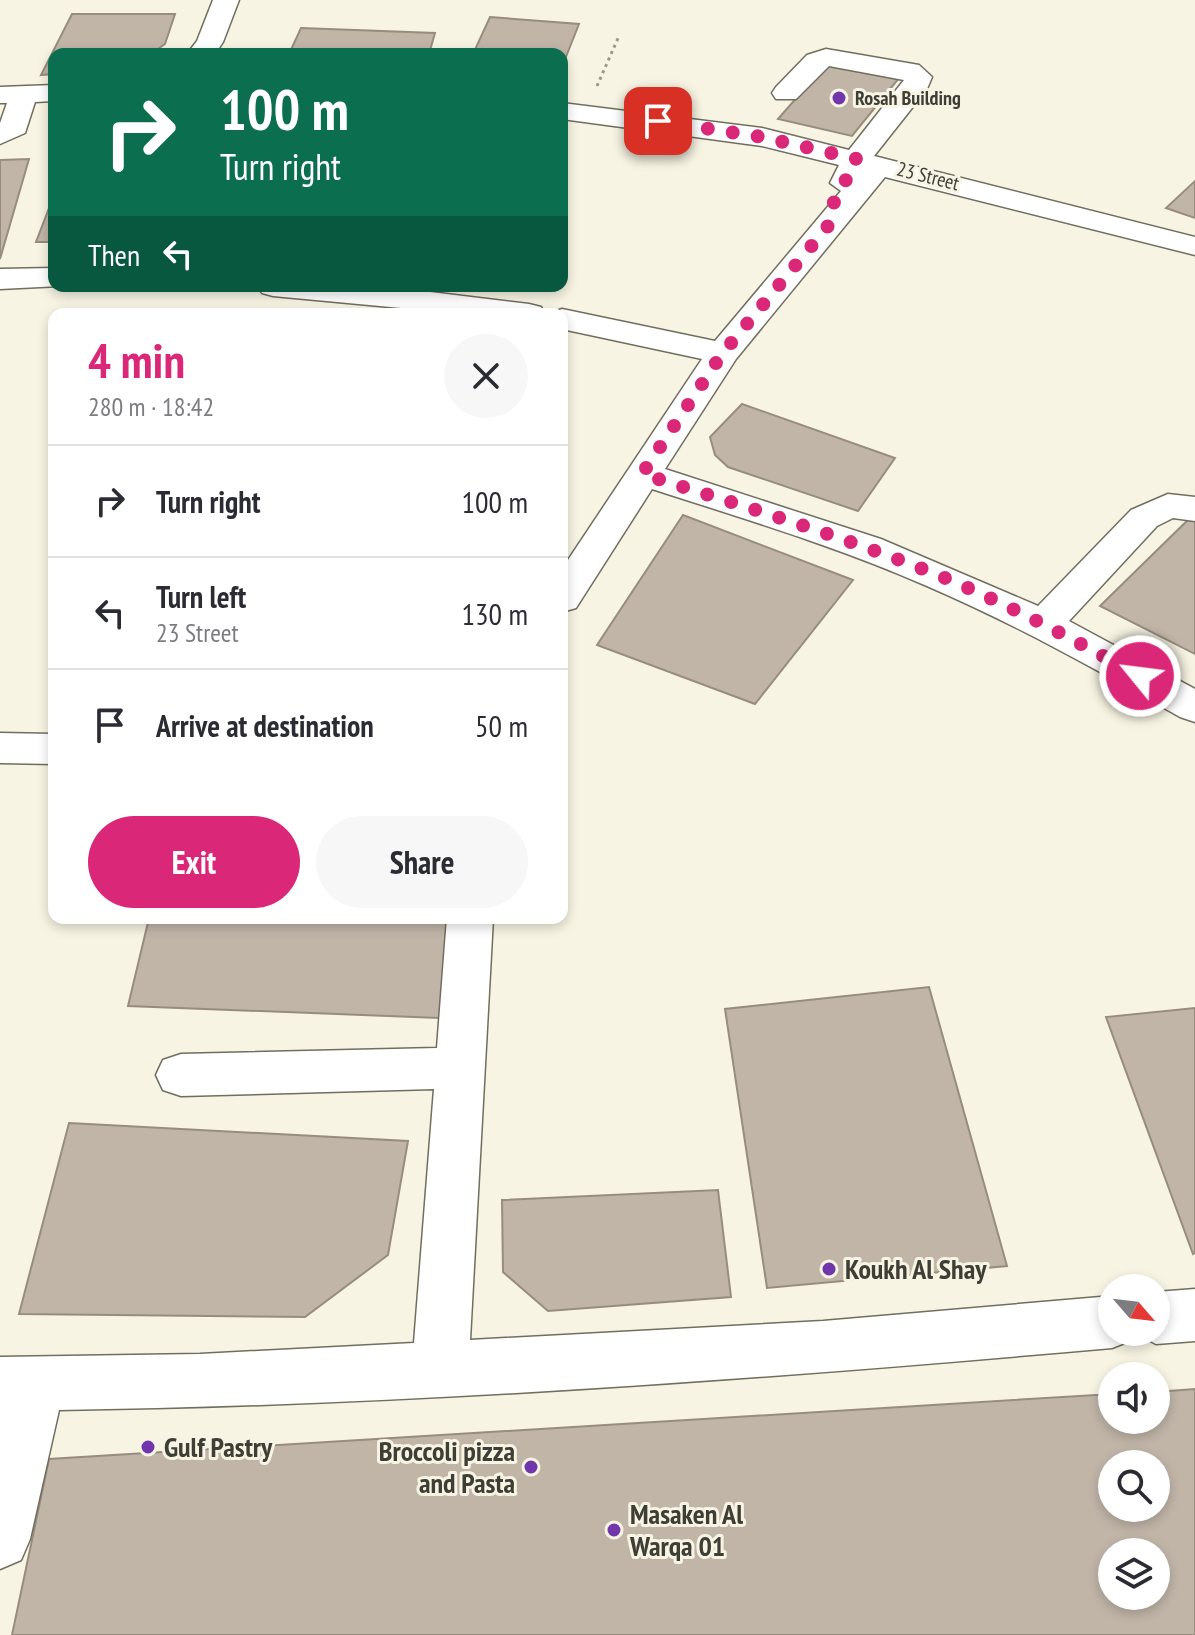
<!DOCTYPE html>
<html lang="en">
<head>
<meta charset="utf-8">
<style>
	:root { --surface:#fff; --page:#f7f7f7; --text:#2b2b33; --muted:#7c7c81; --line:#e1e1e2; --accent:#db2777 }
	body { margin:0; font-family:"PT Sans Narrow",sans-serif; background:var(--page); color:var(--text); height:100vh; display:flex; flex-direction:column; font-size:30px; white-space:nowrap }
	* { box-sizing:border-box; margin:0 }
	p { font-size:26px; color:var(--muted) }
	.icon { flex:none; width:44px; height:44px; fill:none; stroke:currentColor; stroke-width:2; stroke-linecap:round; stroke-linejoin:round }
	.map { position:relative; flex:1; overflow:hidden }
	.panel { position:absolute; left:48px; top:308px; width:520px; height:616px; display:flex; flex-direction:column; background:var(--surface); border-radius:16px; box-shadow:0 4px 12px #0003 }
	.panel>* { flex:none }
	.top-card { position:absolute; left:48px; top:48px; width:520px; height:244px; border-radius:16px; box-shadow:0 4px 12px #0003; background:#0b6e4f; color:#fff; overflow:hidden }
	.needle { width:52px; rotate:118deg }
	.controls { position:absolute; left:1098px; top:1274px; display:grid; gap:16px }
	.controls a { display:grid; place-items:center; width:72px; height:72px; border-radius:50%; background:var(--surface); box-shadow:0 4px 12px #0003; font-size:40px }
	.pin { position:absolute; display:grid; place-items:center; width:68px; height:68px; color:#fff; margin:-34px; border-radius:16px; box-shadow:0 4px 12px #0006 }
	.me { position:absolute; width:88px; margin:-44px; rotate:299deg; stroke-linejoin:round; filter:drop-shadow(0 0 6px #0008) }
	.turn { display:flex; align-items:center; gap:28px; height:168px; padding:0 40px; font-size:36px }
	.turn .icon { width:104px; height:104px; stroke-width:2.5 }
	.turn b { display:block; font-size:56px; line-height:68px }
	.then { display:flex; align-items:center; height:76px; padding:0 40px; background:#0003; gap:16px; font-size:30px }
	.round { display:grid; place-items:center; flex:none; width:84px; height:84px; border-radius:42px; background:var(--page) }
	.head { display:flex; align-items:center; justify-content:space-between; height:136px; padding:0 40px }
	h1 { font-size:48px; font-weight:800; line-height:60px; color:var(--accent) }
	.cta { display:flex; gap:16px; margin-top:auto; padding:16px 40px }
	.cta a { flex:1; height:92px; border-radius:48px; background:var(--accent); color:#fff; font-size:32px; font-weight:800; line-height:92px; text-align:center }
	.cta a+a { background:var(--page); color:var(--text) }
	ul { padding:0; list-style:none }
	li { display:flex; align-items:center; gap:24px; height:112px; padding:0 40px; border-top:2px solid var(--line) }
	li div { flex:1 }
	li b { display:block; font-size:30px }
	li em { font-style:normal }
	.map>svg:first-child { display:block }
	.building { fill:#c1b5a8; stroke:#988c7f; stroke-width:2; fill-rule:evenodd }
	.lines { fill:none; stroke-linecap:round; stroke-linejoin:round }
	.minor-casing { stroke:#716e5f; stroke-width:3 }
	.path { stroke:#9b998d; stroke-width:3; stroke-dasharray:3 4; stroke-linecap:butt }
	.minor { fill:#fff; fill-rule:evenodd }
	.route { stroke:#db2777; stroke-width:14; stroke-dasharray:0 25.2 }
	.poi-dot { fill:#7136ac; stroke:#f7f4e3; stroke-width:3 }
	.labels { text-anchor:middle; stroke-width:6; stroke-linejoin:round; paint-order:stroke }
	.far-poi-label { font-size:20px; font-weight:bold; fill:#3e3d36; stroke:#f7f4e3; text-anchor:start }
	.far-street-label { font-size:20px; fill:#3e3d36; stroke:#f7f4e3 }
	.near-poi-label { font-size:28px; font-weight:bold; fill:#3e3d36; stroke:#f7f4e3; text-anchor:start }
</style>
</head>
<body>
<div class="map">
<svg width="1195" height="1635" viewBox="0 0 1195 1635">
	<rect width="100%" height="100%" fill="#f7f4e3"/>
	<!-- building -->
	<g class="building">
		<path d="M72,14H175L165,44L151,54H54V74L41,75Z"/>
		<path d="M490,17L579,24L562,67V54H473Z"/>
		<path d="M301,28L435,33L429,54H289Z"/>
		<path d="M828,62L899,78L852,136L778,119Z"/>
		<path d="M29,159L0,259V160Z"/>
		<path d="M1195,181V218L1166,208Z"/>
		<path d="M54,195V242H36Z"/>
		<path d="M742,404L895,458L858,511L728,467L715,455L710,437Z"/>
		<path d="M1195,513V654L1100,606Z"/>
		<path d="M683,515L853,580L755,704L597,645Z"/>
		<path d="M149,918H455L439,1018L128,1006Z"/>
		<path d="M929,987L1007,1266L767,1288L725,1009Z"/>
		<path d="M1195,1008V1253L1193,1254L1106,1017Z"/>
		<path d="M69,1123L408,1141L388,1255L305,1317L19,1314Z"/>
		<path d="M718,1190L731,1297L548,1311L503,1272L502,1200Z"/>
		<path d="M1195,1389V1635H12L49,1459L1112,1394V1420H1156V1392ZM1112,1464H1156V1508H1112ZM1112,1552H1156V1596H1112Z"/>
	</g>
	<g class="lines">
		<!-- minor casing -->
		<g class="minor-casing">
			<g id="minor">
				<path d="M213,0H239L223,42L215,54H187L197,41Z"/>
				<path d="M826,49L919,65L932,77L927,89L874,156L1195,237V255L885,177L736,359L665,469L881,539L1038,606L1131,510L1168,494L1195,497V521L1173,518L1157,526L1069,621L1195,689V722L1180,717C1098,670 1015,624 927,586C838,547 745,519 652,489L576,608L562,612V569L702,359L562,329V314H549L562,309L715,341L841,191L830,183L839,165L762,146L562,119V103L762,128L849,150L904,80L829,66L796,99H776L772,93L776,87L807,55Z"/>
				<path d="M54,85V101L35,102L25,133L0,144V123L7,103H0V87Z"/>
				<path d="M54,268V286H60L0,289V269Z"/>
				<path d="M257,286H381L529,304L541,307L545,314H465L273,296L262,293Z"/>
				<path d="M0,733L54,734V764L0,763Z"/>
				<path d="M447,918H493L470,1340L823,1321L1112,1296V1332H1156V1292L1195,1289V1341L1156,1344L1135,1333L1132,1340L1112,1348C762,1379 410,1405 59,1410L30,1539L21,1560L0,1569V1357L200,1354L414,1343L434,1089L181,1096L163,1090L156,1075L163,1060L181,1054L437,1048Z"/>
			</g>
		</g>
		<!-- path -->
		<path class="path" d="M597,86L619,36"/>
		<!-- minor -->
		<use href="#minor" class="minor"/>
	</g>
	<g class="lines">
		<!-- route -->
		<path class="route" d="M658,121L762,137L857,159L831,208L828,226L722,354L642,474C741,505 841,536 938,575C1008,604 1074,640 1140,676"/>
	</g>
	<!-- markers -->
	<g class="poi-dot">
		<circle cx="839" cy="98" r="8"/>
		<circle cx="829" cy="1269" r="8"/>
		<circle cx="148" cy="1447" r="8"/>
		<circle cx="531" cy="1467" r="8"/>
		<circle cx="614" cy="1530" r="8"/>
	</g>
	<g class="labels">
		<!-- far-poi labels -->
		<g class="far-poi-label">
			<text x="855" y="105">Rosah Building</text>
		</g>
		<!-- far-street labels -->
		<g class="far-street-label">
			<text transform="translate(928 176) rotate(14)" y="7">23 Street</text>
		</g>
		<!-- near-poi labels -->
		<g class="near-poi-label">
			<text x="845" y="1279">Koukh Al Shay</text>
			<text x="164" y="1457">Gulf Pastry</text>
			<text x="515" y="1461" text-anchor="end">Broccoli pizza<tspan x="515" dy="32">and Pasta</tspan></text>
			<text x="630" y="1524">Masaken Al<tspan x="630" dy="32">Warqa 01</tspan></text>
		</g>
	</g>
</svg>
<div class="controls">
<a><svg class="needle" viewBox="-14 -14 28 28"><path d="M0-13l5 13h-10z" fill="#e53935"/><path d="M0 13l5-13h-10z" fill="#7c7c81"/></svg></a>
<a><svg class="icon" aria-label="sound" viewBox="0 0 24 24"><path d="M4 9h4l5-4v14l-5-4H4zM17 9q2 3 0 6"/></svg></a>
<a><svg class="icon" aria-label="search" viewBox="0 0 24 24"><circle cx="10" cy="10" r="6"/><path d="M15 15l6 6"/></svg></a>
<a><svg class="icon" aria-label="layers" viewBox="0 0 24 24"><path d="M12 4l9 5-9 5-9-5zM3 14l9 5 9-5"/></svg></a>
</div>
<div class="pin" style="left:658px;top:121px;background:#d93025"><svg class="icon" aria-label="arrive" viewBox="0 0 24 24"><path d="M6 21V4h12l-3 4 3 4H6"/></svg></div>
<svg class="me" style="left:1140px;top:676px" viewBox="-20 -20 40 40"><circle r="17" fill="#db2777" stroke="#fff" stroke-width="3"/><path d="M0-11L8 9 0 5-8 9z" fill="#fff"/></svg>
<div class="top-card">
<div class="turn"><svg class="icon" aria-label="right" viewBox="0 0 24 24"><path d="M7 20v-9h11M14 6l5 5-5 5"/></svg><div><b>100 m</b>Turn right</div></div>
<div class="then">Then<svg class="icon" aria-label="left" viewBox="0 0 24 24"><path d="M17 20v-9H6M10 6l-5 5 5 5"/></svg></div>
</div>
<section class="panel">
<div class="head"><div><h1>4 min</h1><p>280 m · 18:42</p></div><a class="round"><svg class="icon" aria-label="close" viewBox="0 0 24 24"><path d="M6 6l12 12M18 6L6 18"/></svg></a></div>
<ul>
<li><svg class="icon" aria-label="right" viewBox="0 0 24 24"><path d="M7 20v-9h11M14 6l5 5-5 5"/></svg><div><b>Turn right</b></div><em>100 m</em></li>
<li><svg class="icon" aria-label="left" viewBox="0 0 24 24"><path d="M17 20v-9H6M10 6l-5 5 5 5"/></svg><div><b>Turn left</b><p>23 Street</p></div><em>130 m</em></li>
<li><svg class="icon" aria-label="arrive" viewBox="0 0 24 24"><path d="M6 21V4h12l-3 4 3 4H6"/></svg><div><b>Arrive at destination</b></div><em>50 m</em></li>
</ul>
<div class="cta"><a>Exit</a><a>Share</a></div>
</section>
</div>
</body>
</html>
